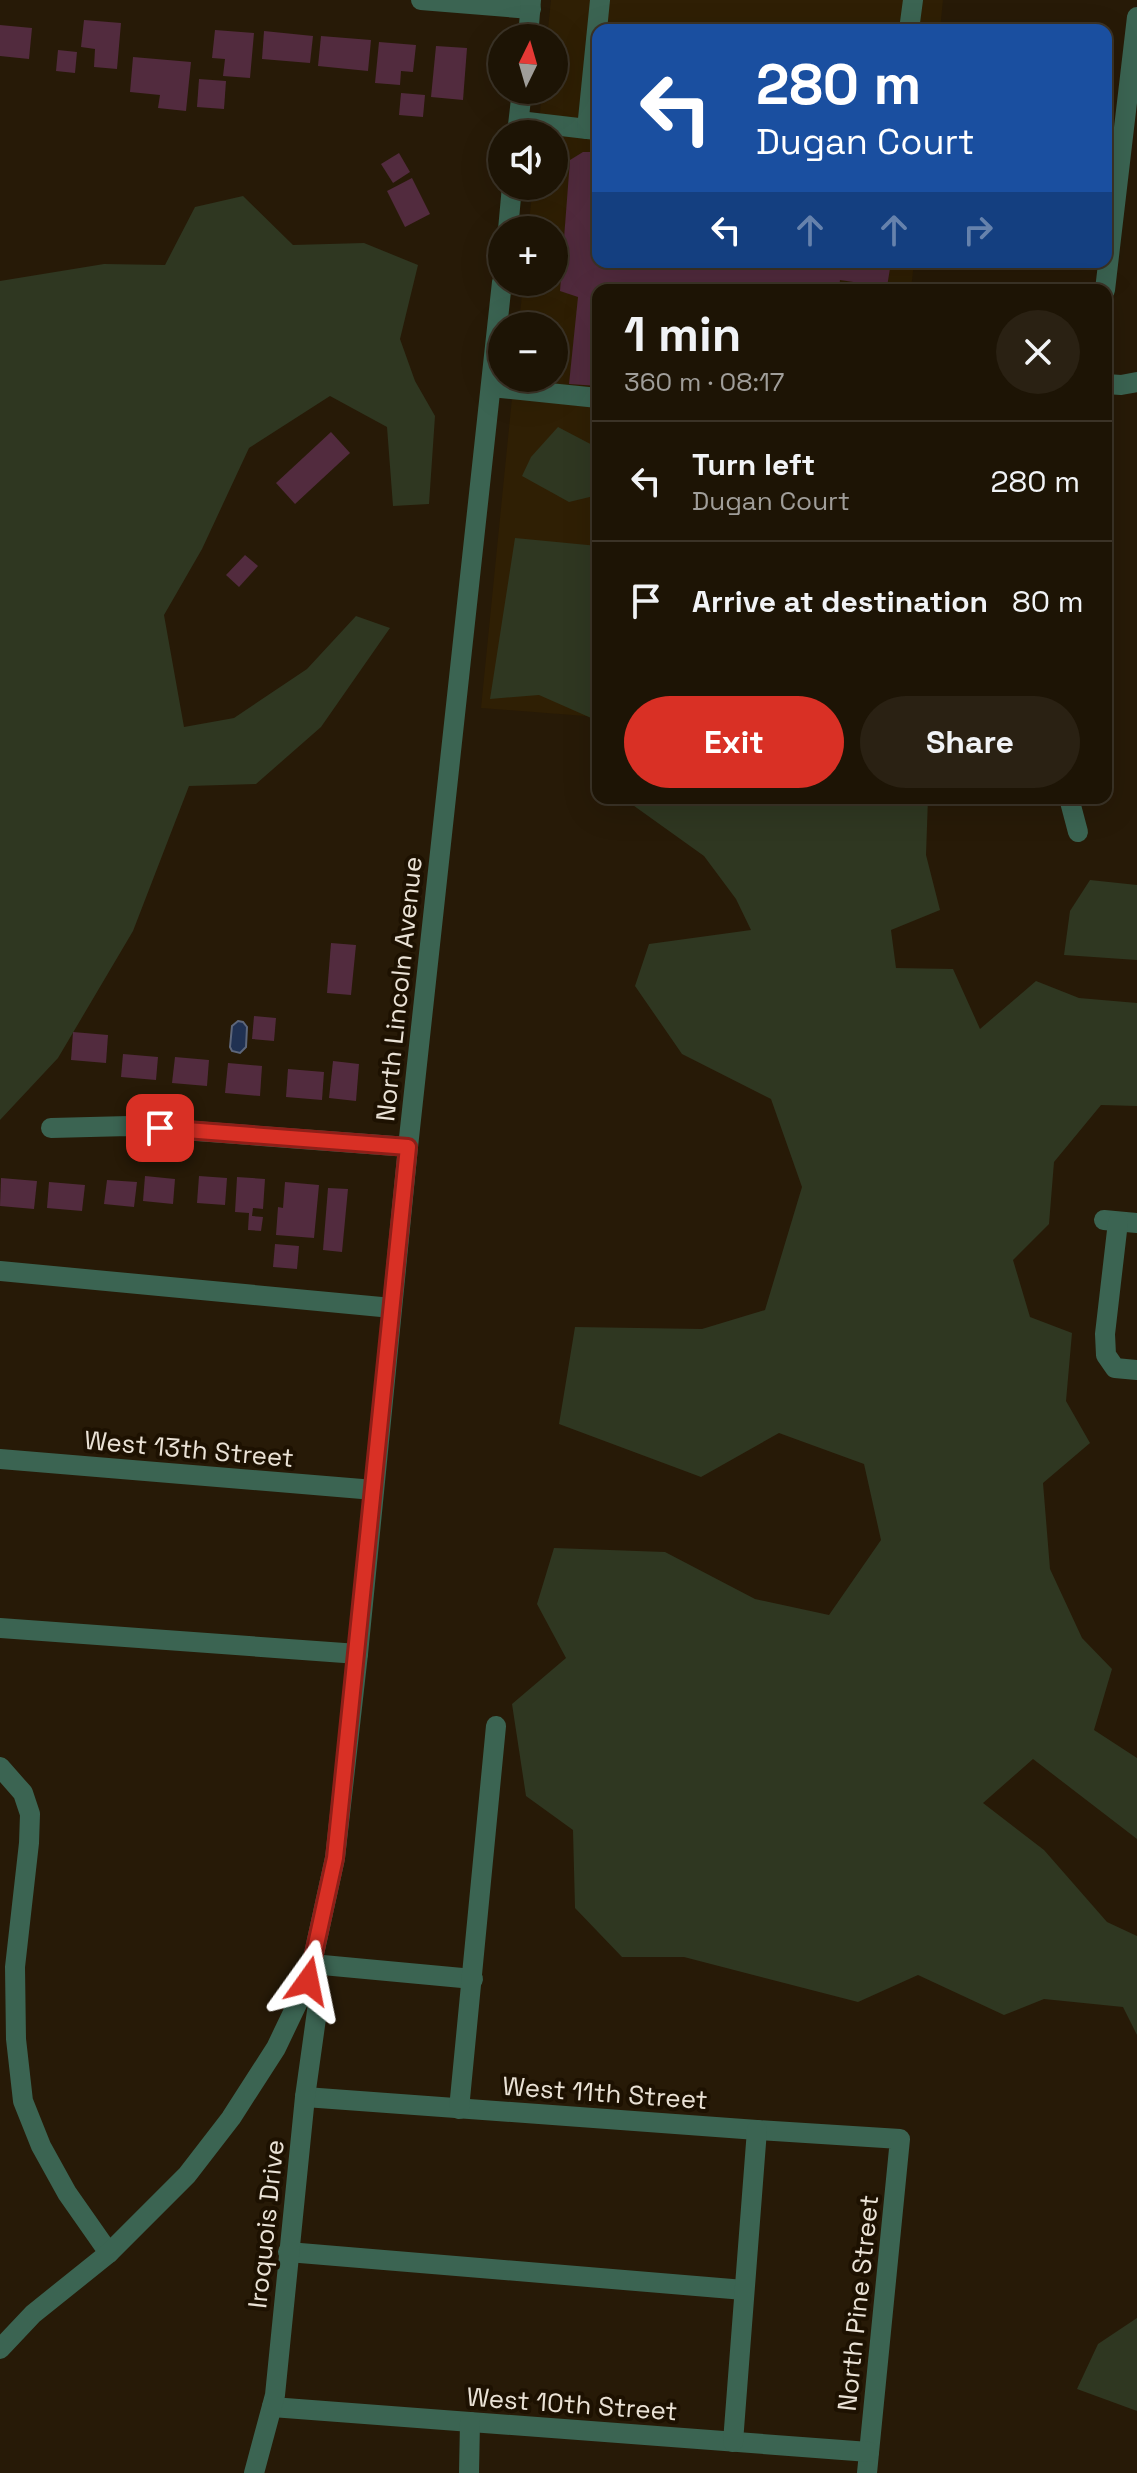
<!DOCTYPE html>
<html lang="en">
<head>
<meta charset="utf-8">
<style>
	:root { --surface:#1d1405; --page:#2a2113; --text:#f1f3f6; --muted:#a09e9a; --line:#3b3327; --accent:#d93025 }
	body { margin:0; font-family:"Space Grotesk",sans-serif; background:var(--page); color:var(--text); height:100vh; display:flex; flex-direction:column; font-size:30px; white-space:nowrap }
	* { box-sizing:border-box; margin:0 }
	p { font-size:26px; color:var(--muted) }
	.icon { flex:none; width:44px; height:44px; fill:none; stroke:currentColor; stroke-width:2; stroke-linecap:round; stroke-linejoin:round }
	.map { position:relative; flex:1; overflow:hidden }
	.drawer { position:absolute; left:592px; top:284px; width:520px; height:520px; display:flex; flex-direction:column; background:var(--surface); border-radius:16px; box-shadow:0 8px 32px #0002,0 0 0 2px var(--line) }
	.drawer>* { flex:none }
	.guide { position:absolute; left:592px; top:24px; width:520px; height:244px; border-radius:16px; box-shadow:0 8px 32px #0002,0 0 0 2px var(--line); background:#1a4fa0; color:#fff; overflow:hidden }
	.needle { width:52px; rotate:5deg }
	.controls { position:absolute; left:488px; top:24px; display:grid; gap:16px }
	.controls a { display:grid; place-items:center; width:80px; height:80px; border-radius:50%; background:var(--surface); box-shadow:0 8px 32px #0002,0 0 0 2px var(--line); font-size:40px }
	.pin { position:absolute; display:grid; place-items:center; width:68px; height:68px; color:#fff; margin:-34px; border-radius:16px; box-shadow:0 4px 12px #0006 }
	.me { position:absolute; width:88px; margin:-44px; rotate:12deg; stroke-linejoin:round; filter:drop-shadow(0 0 6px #0008) }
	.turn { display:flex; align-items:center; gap:28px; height:168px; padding:0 32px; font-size:36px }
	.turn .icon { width:104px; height:104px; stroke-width:2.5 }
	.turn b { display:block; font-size:56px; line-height:68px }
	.lanes { display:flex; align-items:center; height:76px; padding:0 32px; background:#0003; justify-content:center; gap:40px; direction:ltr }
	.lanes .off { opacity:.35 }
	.round { display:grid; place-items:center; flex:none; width:84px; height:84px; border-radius:42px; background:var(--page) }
	.headline { display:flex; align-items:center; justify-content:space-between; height:136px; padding:0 32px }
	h1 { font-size:48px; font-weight:800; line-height:60px }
	.cta { display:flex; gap:16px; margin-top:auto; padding:16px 32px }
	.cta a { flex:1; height:92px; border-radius:48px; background:var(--accent); color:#fff; font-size:32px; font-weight:800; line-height:92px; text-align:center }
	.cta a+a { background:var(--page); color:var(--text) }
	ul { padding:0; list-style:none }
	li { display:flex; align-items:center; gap:24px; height:120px; padding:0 32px; border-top:2px solid var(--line) }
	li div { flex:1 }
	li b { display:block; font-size:30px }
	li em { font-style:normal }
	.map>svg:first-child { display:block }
	.built { fill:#2f1f04 }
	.green { fill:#2f3721 }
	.water { fill:#203152; stroke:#5d667a; stroke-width:2 }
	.building { fill:#522b3e }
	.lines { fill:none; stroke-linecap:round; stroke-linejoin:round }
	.minor { stroke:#3b6452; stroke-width:20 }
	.route-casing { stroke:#8d1f18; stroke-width:20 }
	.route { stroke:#d93025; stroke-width:14 }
	.labels { text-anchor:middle; stroke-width:8; stroke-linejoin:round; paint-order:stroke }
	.street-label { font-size:26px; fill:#eae2d6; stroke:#1d1101 }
</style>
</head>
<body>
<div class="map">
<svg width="1137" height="2473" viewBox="0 0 1137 2473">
	<rect width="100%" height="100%" fill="#271a07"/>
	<!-- built -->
	<path class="built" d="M551,0H943L940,30H598V262H914L911,290H598V717L481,708L514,378H554V326H519L523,282H554V230H528L533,186H554V134H538L542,90H554V38H547Z"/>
	<!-- green -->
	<g class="green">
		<path d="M243,196L293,245L364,243L418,265L400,339L415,381L435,416L429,504L393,506L387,427L330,396L249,448L202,549L164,615L184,727L234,718L307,669L356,616L390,628L321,727L256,784L189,786L133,931L58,1058L0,1120V281L104,264L165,265L195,207Z"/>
		<path d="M558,427L598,448V495L569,502L522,476L531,457Z"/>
		<path d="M515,538L598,546V721L539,695L490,699Z"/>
		<path d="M623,798H928L926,855L940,910L891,930L896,968L953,969L980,1029L1036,981L1079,998L1137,1003V1106L1101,1105L1054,1162L1049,1224L1013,1260L1030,1317L1072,1333L1066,1401L1090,1443L1043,1483L1050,1569L1082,1638L1112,1669L1094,1730L1137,1758V1839L1033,1759L983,1803L1044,1850L1107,1922L1137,1936V2035L1123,2007L1044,1999L1004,2015L918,1975L858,2002L684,1957H622L575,1908L573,1830L526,1796L512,1704L566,1658L537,1604L554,1548L665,1552L755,1599L829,1615L881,1540L864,1464L779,1433L701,1477L559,1424L575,1327L702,1329L765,1310L802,1187L771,1099L682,1054L635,986L649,944L751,930L736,899L704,856Z"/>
		<path d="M1090,880L1137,885V960L1064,955L1070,911Z"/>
		<path d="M1137,2318V2411L1077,2389L1098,2344Z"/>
	</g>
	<!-- water -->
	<path class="water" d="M238,1021L243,1022L247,1027L246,1047L240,1053L232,1051L230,1047L232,1026Z"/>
	<!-- building -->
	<g class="building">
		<path d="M84,20L121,23L117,69L94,67L95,49L81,47Z"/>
		<path d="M0,25L32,28L29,59L0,56Z"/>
		<path d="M215,30L254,33L250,78L223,76L225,59L212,58Z"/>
		<path d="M264,31L313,36L310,63L262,59Z"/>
		<path d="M321,36L371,40L368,71L318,66Z"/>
		<path d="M379,42L416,45L413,72L401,71L400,85L375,83Z"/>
		<path d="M436,46L467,48L463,100L431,97Z"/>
		<path d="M58,50L77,52L75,73L56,71Z"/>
		<path d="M133,57L191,62L186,111L158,108L160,95L130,92Z"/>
		<path d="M199,79L226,81L224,109L197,107Z"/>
		<path d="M401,93L425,95L423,117L399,115Z"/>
		<path d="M583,152H598V262H891L887,287L840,280L839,290H598V386L569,384L578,297L560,291L570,160Z"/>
		<path d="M399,153L410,172L393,183L381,164Z"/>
		<path d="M412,178L430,214L405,227L387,191Z"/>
		<path d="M331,432L350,453L295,504L276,483Z"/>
		<path d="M245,555L258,566L239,587L226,575Z"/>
		<path d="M331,943L356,945L351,995L327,993Z"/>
		<path d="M254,1016L276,1018L274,1041L252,1039Z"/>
		<path d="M73,1032L108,1035L106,1063L71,1060Z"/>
		<path d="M123,1054L158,1057L156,1080L121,1077Z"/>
		<path d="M175,1057L209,1060L207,1086L172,1083Z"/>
		<path d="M333,1061L359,1064L356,1101L329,1098Z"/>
		<path d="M228,1063L262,1066L260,1096L225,1093Z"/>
		<path d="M288,1069L324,1072L322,1100L286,1097Z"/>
		<path d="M145,1176L175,1179L173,1204L143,1201Z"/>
		<path d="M199,1176L227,1178L225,1205L197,1203Z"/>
		<path d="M237,1177L265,1179L263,1209L253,1208L252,1216L263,1217L261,1231L248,1230L249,1213L235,1212Z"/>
		<path d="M1,1178L37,1181L34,1209L0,1206Z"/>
		<path d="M107,1180L137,1182L134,1207L104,1204Z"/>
		<path d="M49,1182L85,1185L82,1211L47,1208Z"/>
		<path d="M285,1182L319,1185L314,1238L276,1235L278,1207L283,1208Z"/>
		<path d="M328,1188L348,1189L342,1252L323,1250Z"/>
		<path d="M275,1244L299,1246L297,1269L273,1267Z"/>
	</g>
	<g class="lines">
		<!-- minor -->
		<g class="minor">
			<path d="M421,0L531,9"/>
			<path d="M909,30L913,0"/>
			<path d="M528,38L531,0"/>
			<path d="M519,121L587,129"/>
			<path d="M598,130L587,129L600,0"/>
			<path d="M517,134L522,90"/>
			<path d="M508,230L512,186"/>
			<path d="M1105,290L1137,17"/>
			<path d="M1106,384L1121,385L1137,382"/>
			<path d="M491,387L598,398"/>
			<path d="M1069,798L1078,832"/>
			<path d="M51,1128L129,1126L408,1147"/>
			<path d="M1104,1220L1137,1223"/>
			<path d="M1118,1222L1105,1334L1106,1355L1115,1368L1137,1370"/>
			<path d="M0,1271L392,1308"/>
			<path d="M0,1459L374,1490"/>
			<path d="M0,1628L358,1654"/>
			<path d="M0,1767L23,1793L30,1814L29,1843L15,1967L16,2039L23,2101L41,2146L67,2193L109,2253"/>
			<path d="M312,1964L473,1979"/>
			<path d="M305,2097L757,2130L900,2139L867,2473"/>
			<path d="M459,2109L496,1726"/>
			<path d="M288,2252L744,2290"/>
			<path d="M0,2349L33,2314L109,2253L187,2175L231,2118L276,2048L308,1981L335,1858L358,1654L408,1147L502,282"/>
			<path d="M272,2407L869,2452"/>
			<path d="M733,2442L757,2130"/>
			<path d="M254,2473L275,2395L305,2097L318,2004L308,1981"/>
			<path d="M469,2473L470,2422"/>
		</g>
	</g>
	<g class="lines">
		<!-- route casing -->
		<g class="route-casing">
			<path id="route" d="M160,1128L408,1147L335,1858L308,1981"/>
		</g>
		<!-- route -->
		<use href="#route" class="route"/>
	</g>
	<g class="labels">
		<!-- street labels -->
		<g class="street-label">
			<text transform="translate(399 989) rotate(-84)" y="9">North Lincoln Avenue</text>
			<text transform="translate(189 1449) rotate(5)" y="9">West 13th Street</text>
			<text transform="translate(605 2093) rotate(4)" y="9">West 11th Street</text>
			<text transform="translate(266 2224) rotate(-84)" y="9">Iroquois Drive</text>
			<text transform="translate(858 2303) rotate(-84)" y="9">North Pine Street</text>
			<text transform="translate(572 2404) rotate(4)" y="9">West 10th Street</text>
		</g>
	</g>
</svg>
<div class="controls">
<a><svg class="needle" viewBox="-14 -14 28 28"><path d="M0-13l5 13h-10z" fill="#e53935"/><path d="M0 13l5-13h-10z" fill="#a09e9a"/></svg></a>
<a><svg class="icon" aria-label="sound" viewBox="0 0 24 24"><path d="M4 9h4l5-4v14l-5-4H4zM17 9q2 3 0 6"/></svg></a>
<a>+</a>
<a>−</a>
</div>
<div class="pin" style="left:160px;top:1128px;background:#d93025"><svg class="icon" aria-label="arrive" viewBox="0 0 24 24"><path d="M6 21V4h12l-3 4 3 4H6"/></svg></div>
<svg class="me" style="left:308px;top:1981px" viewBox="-20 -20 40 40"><path d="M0-17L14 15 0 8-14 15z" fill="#d93025" stroke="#fff" stroke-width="4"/></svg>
<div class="guide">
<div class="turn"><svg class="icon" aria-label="left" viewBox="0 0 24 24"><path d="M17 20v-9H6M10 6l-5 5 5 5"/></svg><div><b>280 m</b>Dugan Court</div></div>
<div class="lanes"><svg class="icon" aria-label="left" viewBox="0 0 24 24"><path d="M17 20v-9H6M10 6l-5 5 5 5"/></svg><svg class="icon off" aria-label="ahead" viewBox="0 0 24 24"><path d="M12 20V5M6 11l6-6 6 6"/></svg><svg class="icon off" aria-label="ahead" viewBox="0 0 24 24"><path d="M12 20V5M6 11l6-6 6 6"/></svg><svg class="icon off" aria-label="right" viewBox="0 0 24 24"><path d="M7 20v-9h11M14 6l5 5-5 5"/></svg></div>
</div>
<section class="drawer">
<div class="headline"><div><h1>1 min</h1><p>360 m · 08:17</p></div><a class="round"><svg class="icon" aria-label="close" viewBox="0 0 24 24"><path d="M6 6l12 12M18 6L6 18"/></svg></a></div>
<ul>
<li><svg class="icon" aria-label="left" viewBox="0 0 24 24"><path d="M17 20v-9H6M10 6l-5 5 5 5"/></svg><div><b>Turn left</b><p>Dugan Court</p></div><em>280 m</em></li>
<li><svg class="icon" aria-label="arrive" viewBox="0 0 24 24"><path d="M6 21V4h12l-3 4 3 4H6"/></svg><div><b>Arrive at destination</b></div><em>80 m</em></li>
</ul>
<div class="cta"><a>Exit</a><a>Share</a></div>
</section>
</div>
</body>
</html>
